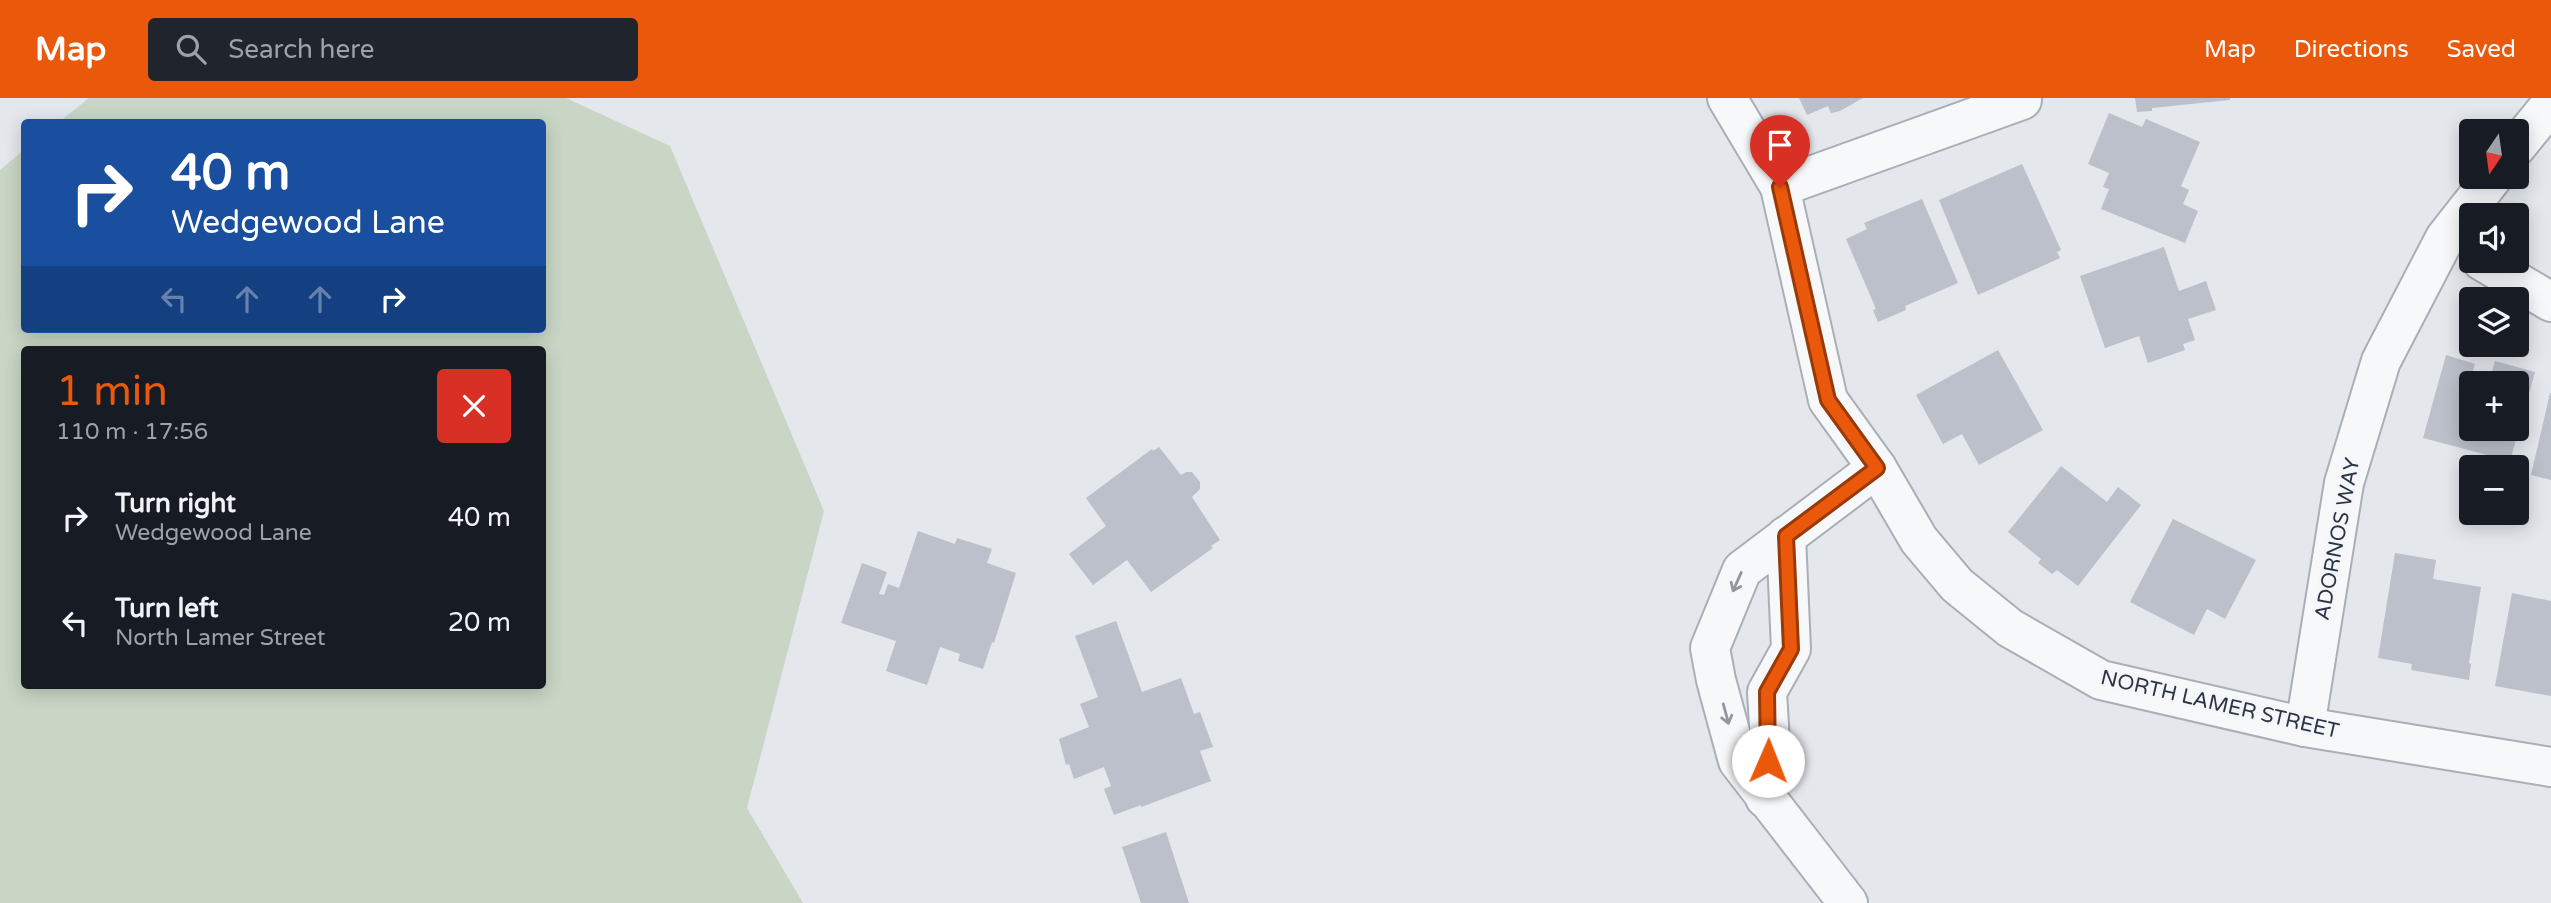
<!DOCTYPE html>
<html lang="en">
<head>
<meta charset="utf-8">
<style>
	:root { --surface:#171b24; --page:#20242c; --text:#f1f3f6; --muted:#9ea1a6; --accent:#ea580c }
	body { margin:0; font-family:"Varela Round",sans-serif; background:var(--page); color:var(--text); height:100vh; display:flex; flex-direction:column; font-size:26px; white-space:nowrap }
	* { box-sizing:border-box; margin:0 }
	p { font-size:23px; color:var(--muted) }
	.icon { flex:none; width:38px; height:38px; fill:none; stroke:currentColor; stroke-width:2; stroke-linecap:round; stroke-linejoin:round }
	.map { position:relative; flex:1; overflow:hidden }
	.panel { position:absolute; left:21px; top:248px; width:525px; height:343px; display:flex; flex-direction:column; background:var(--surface); border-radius:7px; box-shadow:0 4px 18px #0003 }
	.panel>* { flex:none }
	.guide { position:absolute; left:21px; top:21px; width:525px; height:214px; border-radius:7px; box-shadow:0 4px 18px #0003; background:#1a4fa0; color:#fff; overflow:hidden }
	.needle { width:46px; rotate:193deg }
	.controls { position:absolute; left:2459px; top:21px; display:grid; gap:14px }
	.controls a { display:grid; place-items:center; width:70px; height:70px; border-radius:7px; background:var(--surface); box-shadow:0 4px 18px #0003; font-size:35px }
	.pin { position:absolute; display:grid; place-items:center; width:60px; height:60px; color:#fff; margin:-72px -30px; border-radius:50% 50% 50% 0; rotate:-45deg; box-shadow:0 0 7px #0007 }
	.pin .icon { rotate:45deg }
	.me { position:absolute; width:77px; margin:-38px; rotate:1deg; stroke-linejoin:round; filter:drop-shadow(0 0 5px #0008) }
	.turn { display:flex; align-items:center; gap:24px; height:147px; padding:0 35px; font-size:32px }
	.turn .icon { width:91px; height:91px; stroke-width:2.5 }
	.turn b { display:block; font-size:49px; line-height:60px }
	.lanes { display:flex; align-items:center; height:66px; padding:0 35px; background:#0003; justify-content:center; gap:35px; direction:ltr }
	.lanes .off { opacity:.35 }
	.round { display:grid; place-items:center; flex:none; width:74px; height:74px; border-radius:7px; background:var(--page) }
	.headline { display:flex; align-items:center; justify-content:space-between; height:119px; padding:0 35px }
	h1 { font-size:42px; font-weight:600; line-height:52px; color:var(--accent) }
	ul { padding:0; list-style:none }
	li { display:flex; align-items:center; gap:21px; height:105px; padding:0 35px }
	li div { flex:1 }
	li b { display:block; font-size:26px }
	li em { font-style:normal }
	header { display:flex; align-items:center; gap:42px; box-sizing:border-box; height:98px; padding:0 35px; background:var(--accent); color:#fff }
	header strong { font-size:33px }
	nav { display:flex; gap:38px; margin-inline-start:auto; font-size:24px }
	.search { width:490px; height:63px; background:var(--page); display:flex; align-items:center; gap:18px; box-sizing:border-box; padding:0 24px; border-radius:7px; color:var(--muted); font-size:26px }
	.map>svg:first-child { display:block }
	.green { fill:#c9d6c5; fill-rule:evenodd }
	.building { fill:#bbc0ca; fill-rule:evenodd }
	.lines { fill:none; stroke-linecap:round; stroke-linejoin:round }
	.minor-casing { stroke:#a9aeb7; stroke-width:42 }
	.minor { stroke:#f7f8fa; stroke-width:38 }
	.oneway { stroke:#9196a0 }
	.route-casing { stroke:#983908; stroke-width:18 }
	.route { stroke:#ea580c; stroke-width:12 }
	.labels { text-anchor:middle; stroke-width:6; stroke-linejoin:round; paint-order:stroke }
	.street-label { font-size:21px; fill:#2b3445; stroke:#f4f6f9 }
</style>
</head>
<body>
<header>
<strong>Map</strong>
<div class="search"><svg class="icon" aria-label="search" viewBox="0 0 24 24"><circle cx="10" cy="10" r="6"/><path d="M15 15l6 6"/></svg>Search here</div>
<nav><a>Map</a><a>Directions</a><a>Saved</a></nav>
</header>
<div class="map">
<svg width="2551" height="805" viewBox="0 0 2551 805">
	<rect width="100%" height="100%" fill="#e4e7ec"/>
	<!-- green -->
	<path class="green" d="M89,0H566L670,48L824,413L747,710L803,805H0V72L24,52V231H542V24H59ZM24,252H542V588H24Z"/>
	<!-- building -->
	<g class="building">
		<path d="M1799,0H1863L1840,13L1831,15L1828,8L1807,17Z"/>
		<path d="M2135,0H2230V2L2152,10V13L2137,14Z"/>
		<path d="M2109,15L2142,29L2146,21L2200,44L2181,88L2189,92L2183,106L2198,113L2185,145L2101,111L2109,91L2103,89L2109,75L2088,66Z"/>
		<path d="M2022,66L2061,152L2057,154L2060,160L1978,197L1939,102Z"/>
		<path d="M1922,101L1958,185L1905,208L1906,212L1878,224L1873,212L1876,211L1846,141L1867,131L1864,125Z"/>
		<path d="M2164,149L2179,193L2206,183L2216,212L2188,221L2195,242L2183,246L2185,252L2148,265L2139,238L2105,250L2080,178Z"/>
		<path d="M1998,252L2043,332L1979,367L1962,336L1943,346L1916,297Z"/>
		<path d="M2446,257L2475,266L2472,276L2490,281L2495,263L2535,274L2510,363L2423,340ZM2471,285H2516V331H2471Z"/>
		<path d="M2550,295H2551V382L2531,377Z"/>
		<path d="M1159,349L1181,377L1186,374H1192L1200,384V391L1192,399L1220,442L1211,448L1213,450L1151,494L1127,462L1093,487L1069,456L1106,428L1086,400L1152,351L1153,353Z"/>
		<path d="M2061,368L2107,404L2118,389L2141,407L2078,488L2057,472L2052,476L2038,465L2041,461L2008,434Z"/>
		<path d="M2173,421L2256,462L2225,521L2207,511L2194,537L2130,504Z"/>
		<path d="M918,433L955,446L957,440L992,451L987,465L1016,475L994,545L992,544L983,571L958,563L960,556L940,549L927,587L886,573L896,543L841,525L862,465L887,474L879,496L884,497L888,486L899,490Z"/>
		<path d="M2395,455L2436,462L2433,481L2481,489L2469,565L2471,566L2469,582L2411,572L2412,566L2378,560Z"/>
		<path d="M2512,495L2551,503V598L2495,588Z"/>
		<path d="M1116,523L1142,594L1181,580L1194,616L1200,614L1213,649L1200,653L1211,683L1141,709V707L1114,717L1104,691L1111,688L1104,669L1074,681L1069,666L1066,667L1059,641L1089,629L1080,606L1098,599L1075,538Z"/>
		<path d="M1166,734L1189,805H1141L1122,749Z"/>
	</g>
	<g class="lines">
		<!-- minor casing -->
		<g class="minor-casing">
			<g id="minor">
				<path d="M1727,0L1780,89L1828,302L1877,370L1919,442L1957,487L2010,530L2101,582L2305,629L2551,669"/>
				<path d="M2516,49L2551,6"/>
				<path d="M1780,89L2022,2"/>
				<path d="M2482,163L2551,204"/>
				<path d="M2305,629L2344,385L2381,263L2445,140L2493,79"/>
				<path d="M1765,700L1770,644L1767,594L1791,551L1786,438"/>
				<path d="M1848,805L1738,663L1716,582L1710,550L1742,472L1877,370"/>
			</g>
		</g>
		<!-- minor -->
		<use href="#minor" class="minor"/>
	</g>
	<!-- one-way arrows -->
	<defs><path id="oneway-shaft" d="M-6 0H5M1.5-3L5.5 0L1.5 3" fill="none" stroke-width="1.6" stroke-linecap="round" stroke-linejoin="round" transform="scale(1.75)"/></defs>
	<g class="oneway">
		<use href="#oneway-shaft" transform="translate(1737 484) rotate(114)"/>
		<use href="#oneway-shaft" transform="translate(1726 616) rotate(75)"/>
	</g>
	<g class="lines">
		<!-- route casing -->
		<g class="route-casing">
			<path id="route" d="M1768,663L1767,594L1791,551L1786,438L1877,370L1828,302L1780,89"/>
		</g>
		<!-- route -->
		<use href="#route" class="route"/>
	</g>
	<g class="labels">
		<!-- street labels -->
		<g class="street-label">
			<text transform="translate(2337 441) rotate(-79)" y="7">ADORNOS WAY</text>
			<text transform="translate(2220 606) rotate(13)" y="7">NORTH LAMER STREET</text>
		</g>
	</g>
</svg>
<div class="controls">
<a><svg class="needle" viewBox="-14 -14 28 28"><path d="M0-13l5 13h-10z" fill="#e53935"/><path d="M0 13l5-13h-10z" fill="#9ea1a6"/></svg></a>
<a><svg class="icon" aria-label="sound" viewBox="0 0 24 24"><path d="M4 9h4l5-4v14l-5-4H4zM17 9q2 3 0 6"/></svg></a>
<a><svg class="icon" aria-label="layers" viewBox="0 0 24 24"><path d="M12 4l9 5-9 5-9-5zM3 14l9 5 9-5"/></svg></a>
<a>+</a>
<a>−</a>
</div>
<div class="pin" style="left:1780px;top:89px;background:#d93025"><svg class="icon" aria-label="arrive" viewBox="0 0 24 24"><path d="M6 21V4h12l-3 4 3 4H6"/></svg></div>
<svg class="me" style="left:1768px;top:663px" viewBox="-20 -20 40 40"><circle r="19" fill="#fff"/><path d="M0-13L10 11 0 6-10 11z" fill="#ea580c"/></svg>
<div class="guide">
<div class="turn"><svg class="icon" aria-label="right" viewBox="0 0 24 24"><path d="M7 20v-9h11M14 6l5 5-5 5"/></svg><div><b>40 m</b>Wedgewood Lane</div></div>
<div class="lanes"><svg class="icon off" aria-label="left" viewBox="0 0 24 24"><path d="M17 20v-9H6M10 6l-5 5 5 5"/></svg><svg class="icon off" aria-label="ahead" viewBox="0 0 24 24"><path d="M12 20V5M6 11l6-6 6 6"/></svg><svg class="icon off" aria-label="ahead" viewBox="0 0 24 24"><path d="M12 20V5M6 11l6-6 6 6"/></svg><svg class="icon" aria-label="right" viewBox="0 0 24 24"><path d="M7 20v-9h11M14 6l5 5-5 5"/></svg></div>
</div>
<section class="panel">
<div class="headline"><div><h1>1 min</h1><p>110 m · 17:56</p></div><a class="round" style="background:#d93025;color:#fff"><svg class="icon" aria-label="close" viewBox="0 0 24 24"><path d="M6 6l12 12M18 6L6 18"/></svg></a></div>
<ul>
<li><svg class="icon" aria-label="right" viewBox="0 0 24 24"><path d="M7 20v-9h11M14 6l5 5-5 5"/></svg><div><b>Turn right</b><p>Wedgewood Lane</p></div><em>40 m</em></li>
<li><svg class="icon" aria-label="left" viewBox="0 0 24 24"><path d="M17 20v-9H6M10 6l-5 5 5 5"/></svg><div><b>Turn left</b><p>North Lamer Street</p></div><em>20 m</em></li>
</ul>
</section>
</div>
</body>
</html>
